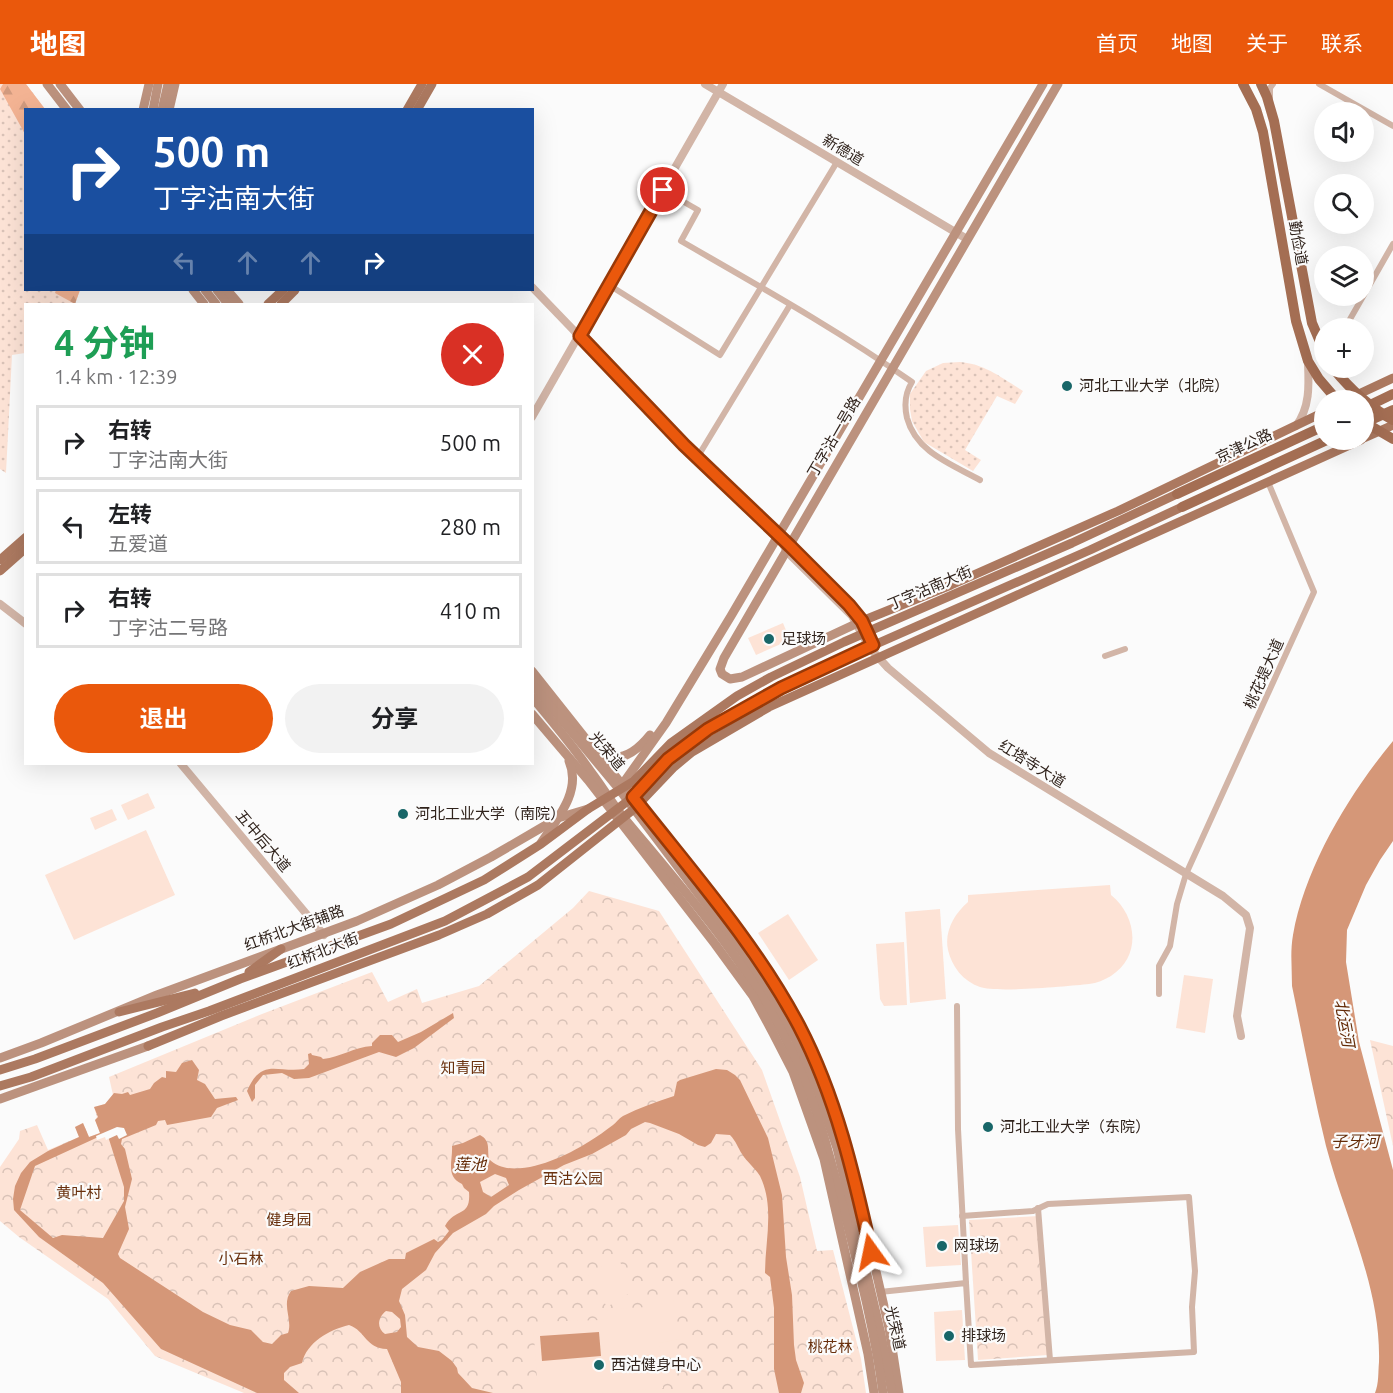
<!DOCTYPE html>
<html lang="zh">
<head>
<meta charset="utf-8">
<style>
	:root { --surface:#fff; --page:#f2f2f2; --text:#202124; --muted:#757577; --line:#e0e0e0; --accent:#ea580c }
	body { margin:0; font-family:Ubuntu,"Noto Sans SC",sans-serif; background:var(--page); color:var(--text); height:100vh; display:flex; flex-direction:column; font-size:22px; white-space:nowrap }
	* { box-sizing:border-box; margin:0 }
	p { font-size:20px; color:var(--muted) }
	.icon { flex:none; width:33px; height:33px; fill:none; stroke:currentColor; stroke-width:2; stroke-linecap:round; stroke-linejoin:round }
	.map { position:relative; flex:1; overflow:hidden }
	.details { position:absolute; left:24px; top:219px; width:510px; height:462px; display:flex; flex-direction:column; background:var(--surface); border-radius:0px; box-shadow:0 6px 24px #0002 }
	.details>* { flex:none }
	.hud { position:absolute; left:24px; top:24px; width:510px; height:183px; border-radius:0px; box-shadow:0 6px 24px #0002; background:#1a4fa0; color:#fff; overflow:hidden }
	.controls { position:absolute; left:1314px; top:18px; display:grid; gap:12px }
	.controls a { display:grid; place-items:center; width:60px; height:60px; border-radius:50%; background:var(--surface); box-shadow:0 6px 24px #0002; font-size:30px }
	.pin { position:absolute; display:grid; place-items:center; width:51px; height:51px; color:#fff; margin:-26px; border:3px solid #fff; border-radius:50%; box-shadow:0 2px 6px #0007 }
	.me { position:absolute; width:66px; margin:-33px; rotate:348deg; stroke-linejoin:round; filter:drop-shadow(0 0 4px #0008) }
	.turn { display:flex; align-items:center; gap:21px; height:126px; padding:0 30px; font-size:27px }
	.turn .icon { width:78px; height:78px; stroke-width:2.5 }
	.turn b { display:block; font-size:42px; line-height:51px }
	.lanes { display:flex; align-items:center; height:57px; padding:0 30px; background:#0003; justify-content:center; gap:30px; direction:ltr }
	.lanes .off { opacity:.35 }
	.round { display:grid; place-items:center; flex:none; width:63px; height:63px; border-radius:32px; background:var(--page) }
	.overview { display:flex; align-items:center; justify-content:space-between; height:102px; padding:0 30px }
	h1 { font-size:36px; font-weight:700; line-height:45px; color:#1e9e55 }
	.button { display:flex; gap:12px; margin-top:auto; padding:12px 30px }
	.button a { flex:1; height:69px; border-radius:36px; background:var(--accent); color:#fff; font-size:24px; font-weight:700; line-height:69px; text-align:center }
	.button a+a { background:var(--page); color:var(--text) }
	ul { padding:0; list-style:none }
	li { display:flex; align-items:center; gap:18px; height:75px; margin:0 12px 9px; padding:0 18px; border:3px solid var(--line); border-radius:0px }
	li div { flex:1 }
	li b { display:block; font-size:22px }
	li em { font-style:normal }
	header { display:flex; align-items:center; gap:36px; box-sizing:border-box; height:84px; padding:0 30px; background:var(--accent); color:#fff }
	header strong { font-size:28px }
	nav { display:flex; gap:33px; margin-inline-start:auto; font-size:21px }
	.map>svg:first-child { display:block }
	.grass { fill:url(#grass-dots) }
	.forest { fill:url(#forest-firs) }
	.park { fill:url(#park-crowns) }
	.pitch { fill:#fde3d6 }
	.water { fill:#d59778; fill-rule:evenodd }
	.pier { fill:#fbfbfb }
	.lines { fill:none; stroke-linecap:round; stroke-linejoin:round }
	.minor { stroke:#d2b5a7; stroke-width:6 }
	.tertiary { stroke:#d2b5a7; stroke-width:8 }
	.secondary { stroke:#bc927e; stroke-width:9 }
	.primary { stroke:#ac7960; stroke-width:9 }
	.trunk { stroke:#a46e53; stroke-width:10 }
	.trunk-bridge { stroke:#a46e53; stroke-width:10 }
	.route-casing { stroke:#983908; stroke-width:15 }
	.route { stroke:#ea580c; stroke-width:10 }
	.poi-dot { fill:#186668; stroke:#fbfbfb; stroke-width:2 }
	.labels { text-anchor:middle; stroke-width:4.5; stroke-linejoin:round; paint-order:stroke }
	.street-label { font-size:15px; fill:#30231c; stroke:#fbfbfb }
	.poi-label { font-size:15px; fill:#30231c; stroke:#fbfbfb; text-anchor:start }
	.park-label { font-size:15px; fill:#69300d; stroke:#fbfbfb }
	.water-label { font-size:16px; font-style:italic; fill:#642b07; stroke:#fbfbfb }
</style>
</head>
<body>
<header>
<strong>地图</strong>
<nav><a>首页</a><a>地图</a><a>关于</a><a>联系</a></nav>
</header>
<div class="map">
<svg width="1393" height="1309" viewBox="0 0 1393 1309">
	<defs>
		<pattern id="grass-dots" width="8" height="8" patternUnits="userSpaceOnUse" patternTransform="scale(1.5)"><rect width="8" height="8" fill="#fde3d6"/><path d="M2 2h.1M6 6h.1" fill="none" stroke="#d9c2b7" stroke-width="1.8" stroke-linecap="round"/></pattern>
		<pattern id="forest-firs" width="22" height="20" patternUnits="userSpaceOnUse" patternTransform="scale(1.5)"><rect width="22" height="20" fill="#f3b393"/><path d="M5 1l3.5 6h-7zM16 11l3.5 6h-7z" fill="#d19a7e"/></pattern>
		<pattern id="park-crowns" width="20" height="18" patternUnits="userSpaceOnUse" patternTransform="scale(1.5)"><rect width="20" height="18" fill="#fde3d6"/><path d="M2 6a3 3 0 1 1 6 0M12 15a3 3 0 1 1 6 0" fill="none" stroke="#d9c2b7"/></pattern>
	</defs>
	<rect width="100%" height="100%" fill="#fbfbfb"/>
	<!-- grass -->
	<g class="grass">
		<path d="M0,0H26L45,25L26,26V206H80L75,220H26L25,269L12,271L6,389L0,385Z"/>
		<path d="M960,278C985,280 1002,294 1023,307L1015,320L997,312L965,366L981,376L973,387L924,358L912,337L910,325V310L926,287L943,279Z"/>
	</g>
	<!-- forest -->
	<g class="forest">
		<path d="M3,0H26L45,25L26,26L25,50L0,5Z"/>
		<path d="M56,206H80L75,220L55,209Z"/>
	</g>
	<!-- park -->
	<g class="park">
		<path d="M589,807L659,827L762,986L800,1093L817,1167L833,1166L861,1275L866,1309H244L155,1272L108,1215L19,1153L0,1137V1083L19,1055L20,1047L37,1041L48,1066L79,1053L75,1043L83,1039L89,1053L100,1049L95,1036L97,1033L94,1023L105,1020L113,1011L109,993L262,930L372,888L388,918L417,905L422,919L479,902L573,824Z"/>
		<path d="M1370,956L1393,962V1062Z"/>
		<path d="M1039,1132L1048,1271L978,1276L969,1136Z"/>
	</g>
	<!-- pitch -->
	<g class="pitch">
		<path d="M783,539L790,556L756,571L748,554Z"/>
		<path d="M148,709L155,724L128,736L121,721Z"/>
		<path d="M112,725L117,736L95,746L90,734Z"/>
		<path d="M146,746L175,811L74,856L45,791Z"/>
		<path d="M1110,801L1111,811C1137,832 1142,872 1111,892C1104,896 1097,899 1089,900C1070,902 995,909 980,903C963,897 952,883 948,866C944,848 954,830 968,818V811Z"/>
		<path d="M940,825L946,915L910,919L905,828Z"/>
		<path d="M788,830L818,876L789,896L758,849Z"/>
		<path d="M904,858L907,921L884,922L880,915L876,860Z"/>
		<path d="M1184,891L1213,895L1205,949L1176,944Z"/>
		<path d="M958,1141L961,1181L926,1183L923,1143Z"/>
		<path d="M617,1173L636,1205L607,1223L588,1191Z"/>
		<path d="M673,1214L680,1255L659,1259L663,1304L601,1309H538L533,1238L601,1236L608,1234L607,1225L647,1223V1218Z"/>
		<path d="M962,1226L965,1276L936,1277L934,1228Z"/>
	</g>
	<!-- water -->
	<g class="water">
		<path d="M1393,657V757L1380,776L1366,801L1347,846L1346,878L1359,958L1393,1086V1309H1375C1379,1299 1378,1289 1379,1278C1381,1203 1345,1134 1326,1062C1313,1009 1303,955 1292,902C1292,885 1290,868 1293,851C1305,783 1349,710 1393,657Z"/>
		<path d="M453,929L454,934L414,964L396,973L379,968L309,994L294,995L282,989L263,991L255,1001V1014L252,1018L247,1007C262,973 276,989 304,985L309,980L308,970L311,969L312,971L321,973L323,975C341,973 354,963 372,962V959L380,951H392L398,958L421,948Z"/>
		<path d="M192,976L199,986L197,996L205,1000L215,1015L236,1013L238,1016L217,1024L211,1033L167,1041L165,1036L158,1037L156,1041L122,1055L121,1060L125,1065L132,1095L125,1123L129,1145L118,1170L120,1174L203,1228L230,1241L251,1246L263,1258L272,1260L281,1251L288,1249C293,1235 281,1221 291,1207L309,1202L343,1204L360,1188L389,1175H405L406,1169L434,1155L438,1158L442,1156L449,1147L445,1142C456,1123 471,1134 469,1108L464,1104L462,1100C445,1092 453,1077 452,1062L463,1059L480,1051C491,1057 487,1065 489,1075C512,1099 567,1072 590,1057C598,1052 605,1047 613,1041C616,1039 619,1034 623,1032C639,1024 656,1018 674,1012L677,998L680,996L716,985L727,986L735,991L740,996L768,1054L782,1111L786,1173L792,1211L794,1261L796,1276L804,1299L801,1309H779L774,1285V1224L770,1193L765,1189C765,1157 775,1123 760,1092C755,1084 747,1078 742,1070C738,1064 736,1057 730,1051L716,1050L711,1059L705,1063L698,1061L679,1050L650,1039L645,1038L631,1045L626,1051L592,1070L564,1081L519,1106L494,1122L486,1130L453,1149L435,1169L426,1186L402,1205L399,1217L405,1231L407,1253L418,1263L439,1267L452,1277L457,1284L458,1289L472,1304L493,1309H401V1298L387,1265C365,1264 366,1247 349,1241C329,1246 307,1258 302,1279L290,1283L284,1289V1296L299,1309H257L161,1265L103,1199L39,1153L14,1126L13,1115L15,1102L21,1089L30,1078L48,1067L79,1053L75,1043L83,1039L89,1053L100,1049L95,1036L98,1033L94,1023L105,1020L114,1009L122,1010L128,1008L130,1011L150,1005L154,999L162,993L166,994V987L176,988L182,979ZM107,1049L124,1103V1117L103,1154L62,1151L53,1154L20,1126L35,1082ZM495,1090L506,1094L509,1101L491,1113L483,1108L480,1098ZM386,1227L392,1228L400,1235L401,1243L397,1248L385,1250C376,1244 378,1233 386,1227Z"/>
		<path d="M599,1248L601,1272L542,1277L540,1252Z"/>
	</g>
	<!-- pier -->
	<path class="pier" d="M117,1043L124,1044L127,1051L119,1055L117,1051L106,1056L105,1053L97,1056L96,1052Z"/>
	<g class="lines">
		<!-- minor -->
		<g class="minor">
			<path d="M1319,0L1393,42"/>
			<path d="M1270,14V4L1273,0"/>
			<path d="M663,106L698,126L681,157C759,202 838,246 912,298C905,309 904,321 907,334C916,368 951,380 980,396"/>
			<path d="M609,201L720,271L837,78"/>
			<path d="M1345,244L1393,160"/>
			<path d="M697,374L790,221"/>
			<path d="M1105,572L1125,565"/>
			<path d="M1159,910V882L1170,862L1177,820L1186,790L1314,508L1268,398"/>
			<path d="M957,922L958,1045L966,1199"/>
			<path d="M1038,1124L1050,1276"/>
			<path d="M880,1208L966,1199L971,1281L1194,1268L1192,1223L1195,1187L1189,1113L1048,1120L1033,1127L962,1132"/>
		</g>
		<!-- tertiary -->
		<g class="tertiary">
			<path d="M705,0L967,155"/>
			<path d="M532,203L684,361L791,462L849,521L862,537L875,564"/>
			<path d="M532,333L723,0"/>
			<path d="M1296,342C1310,323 1309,302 1308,279"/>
			<path d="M778,451L787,468L852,532L869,563L888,584L989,669L1223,812L1246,831L1250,844L1237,932L1241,952"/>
			<path d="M0,520L26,540"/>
			<path d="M181,680L324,851"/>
		</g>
		<!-- secondary -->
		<g class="secondary">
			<path d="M47,0L67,26"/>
			<path d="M60,0L80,26"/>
			<path d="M143,26L149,0"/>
			<path d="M153,26L158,0"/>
			<path d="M162,26L168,0"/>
			<path d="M169,26L175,0"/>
			<path d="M193,206L204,220"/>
			<path d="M205,206L216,220"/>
			<path d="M217,206L228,220"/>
			<path d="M227,206L239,220"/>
			<path d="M862,537L742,593L730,595L722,590L720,585L724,574L1058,0"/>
			<path d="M532,587L727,833L770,892L800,944L827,1005L855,1096L889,1244L899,1309"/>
			<path d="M532,600L619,705L743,869L771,912L795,955L816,1003L837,1064L881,1250L892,1309"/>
			<path d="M532,613C553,638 573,662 591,688C601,701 610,716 620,729C682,804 750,879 792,968C817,1020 831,1076 845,1131C860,1190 875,1249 883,1309"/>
			<path d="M532,630L588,696L715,860L753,912L773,949L793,988L824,1075L868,1270L874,1309"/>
			<path d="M601,670C621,680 638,666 650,651"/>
			<path d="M619,705L666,639L731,532L1043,0"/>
			<path d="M541,759C557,735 582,707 569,677"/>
			<path d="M0,974L41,959L157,911L357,837L438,801L491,773L558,734L588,725"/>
			<path d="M0,1015L148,962"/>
		</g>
		<!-- primary -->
		<g class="primary">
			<path d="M407,26L422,0"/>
			<path d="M417,26L432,0"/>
			<path d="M268,220L283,206"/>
			<path d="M281,220L295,206"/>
			<path d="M1346,316L1393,294"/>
			<path d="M1364,354L1393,341"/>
			<path d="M0,476L26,453"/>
			<path d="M0,487L26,464"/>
			<path d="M862,537L951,501L1118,427L1324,328"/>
			<path d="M249,888L281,865"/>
			<path d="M119,928L195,909"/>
			<path d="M148,962L221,932L439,851L487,830L538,801L634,725L674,683L692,668L769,623L1361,356"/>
			<path d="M0,986L35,975L157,929L240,895L391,840L484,796L541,760L588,725L634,697L671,659L737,612L771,593L844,558L1072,459L1177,410"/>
			<path d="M0,1002L31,993L162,943L209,927L445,837L528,793L633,713L676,667L745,623L874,561L1090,466L1182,423"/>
		</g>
		<!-- trunk -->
		<g class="trunk">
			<path d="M1243,0L1256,25L1263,48L1296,237L1308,277L1319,295L1337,316"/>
			<path d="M1261,0L1267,13L1274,37L1312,239L1324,267"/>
			<path d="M1333,284C1350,305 1369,323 1393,336"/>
			<path d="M1364,338L1393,355"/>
			<path d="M1177,410L1324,342"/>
			<path d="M1182,423L1327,356"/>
		</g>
		<!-- trunk-bridge -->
		<g class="trunk-bridge">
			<path d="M1364,324L1393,310"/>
			<path d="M1364,339L1393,326"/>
		</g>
	</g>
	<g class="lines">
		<!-- route casing -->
		<g class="route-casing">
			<path id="route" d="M663,106L580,252L684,361L790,462L849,521L862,537L873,561L781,604L708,645L668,675L633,713C691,787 755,859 799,942C836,1013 854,1091 871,1168"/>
		</g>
		<!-- route -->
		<use href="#route" class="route"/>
	</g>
	<!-- markers -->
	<g class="poi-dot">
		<circle cx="1067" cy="302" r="6"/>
		<circle cx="769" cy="555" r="6"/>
		<circle cx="403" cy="730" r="6"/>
		<circle cx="988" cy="1043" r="6"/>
		<circle cx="942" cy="1162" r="6"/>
		<circle cx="949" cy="1252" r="6"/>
		<circle cx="599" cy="1281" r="6"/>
	</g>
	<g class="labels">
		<!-- street labels -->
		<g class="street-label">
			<text transform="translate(843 66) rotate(31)" y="5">新德道</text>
			<text transform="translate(1298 159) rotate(80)" y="5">勤俭道</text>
			<text transform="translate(834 353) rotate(-60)" y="5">丁字沽一号路</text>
			<text transform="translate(1244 362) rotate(-25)" y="5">京津公路</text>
			<text transform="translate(930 504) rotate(-23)" y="5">丁字沽南大街</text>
			<text transform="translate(1264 590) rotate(-66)" y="5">桃花堤大道</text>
			<text transform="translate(607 667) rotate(50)" y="5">光荣道</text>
			<text transform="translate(1032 680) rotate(32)" y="5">红塔寺大道</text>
			<text transform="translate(263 757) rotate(50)" y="5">五中后大道</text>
			<text transform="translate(294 844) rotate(-20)" y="5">红桥北大街辅路</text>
			<text transform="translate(323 867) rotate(-21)" y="5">红桥北大街</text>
			<text transform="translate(895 1244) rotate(77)" y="5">光荣道</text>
		</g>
		<!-- poi labels -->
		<g class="poi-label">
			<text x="1079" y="307">河北工业大学（北院）</text>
			<text x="781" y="560">足球场</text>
			<text x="415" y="735">河北工业大学（南院）</text>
			<text x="1000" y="1048">河北工业大学（东院）</text>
			<text x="954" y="1167">网球场</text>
			<text x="961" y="1257">排球场</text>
			<text x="611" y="1286">西沽健身中心</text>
		</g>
		<!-- park labels -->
		<g class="park-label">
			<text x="463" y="989">知青园</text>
			<text x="573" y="1100">西沽公园</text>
			<text x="79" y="1114">黄叶村</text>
			<text x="289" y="1141">健身园</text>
			<text x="241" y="1180">小石林</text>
			<text x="830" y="1268">桃花林</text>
		</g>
		<!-- water labels -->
		<g class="water-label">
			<text transform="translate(1345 939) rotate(80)" y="6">北运河</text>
			<text x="1355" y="1063">子牙河</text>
			<text x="470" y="1086">莲池</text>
		</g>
	</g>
</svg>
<div class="controls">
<a><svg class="icon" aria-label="sound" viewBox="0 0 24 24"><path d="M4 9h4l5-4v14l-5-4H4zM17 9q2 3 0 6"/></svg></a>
<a><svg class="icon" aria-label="search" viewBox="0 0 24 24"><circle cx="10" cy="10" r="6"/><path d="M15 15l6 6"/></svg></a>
<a><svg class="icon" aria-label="layers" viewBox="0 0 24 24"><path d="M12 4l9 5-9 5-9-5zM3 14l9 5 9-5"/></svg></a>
<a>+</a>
<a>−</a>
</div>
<div class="pin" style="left:663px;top:106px;background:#d93025"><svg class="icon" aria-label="arrive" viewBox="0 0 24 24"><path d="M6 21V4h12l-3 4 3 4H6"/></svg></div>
<svg class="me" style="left:871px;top:1168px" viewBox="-20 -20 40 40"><path d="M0-17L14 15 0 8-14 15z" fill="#ea580c" stroke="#fff" stroke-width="4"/></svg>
<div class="hud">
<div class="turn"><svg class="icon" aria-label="right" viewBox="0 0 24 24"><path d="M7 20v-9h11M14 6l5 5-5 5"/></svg><div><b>500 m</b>丁字沽南大街</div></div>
<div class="lanes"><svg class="icon off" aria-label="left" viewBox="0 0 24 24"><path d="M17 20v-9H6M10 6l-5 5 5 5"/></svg><svg class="icon off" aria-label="ahead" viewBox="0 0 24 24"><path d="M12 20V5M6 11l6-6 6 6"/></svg><svg class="icon off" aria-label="ahead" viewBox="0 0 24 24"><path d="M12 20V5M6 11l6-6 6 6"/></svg><svg class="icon" aria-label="right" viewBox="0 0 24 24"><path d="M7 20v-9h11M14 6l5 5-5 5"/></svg></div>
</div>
<section class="details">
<div class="overview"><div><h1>4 分钟</h1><p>1.4 km · 12:39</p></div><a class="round" style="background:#d93025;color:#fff"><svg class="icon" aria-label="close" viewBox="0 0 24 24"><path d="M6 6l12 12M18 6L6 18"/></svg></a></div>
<ul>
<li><svg class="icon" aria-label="right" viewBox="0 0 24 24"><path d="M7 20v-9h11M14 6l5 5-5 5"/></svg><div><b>右转</b><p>丁字沽南大街</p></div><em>500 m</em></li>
<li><svg class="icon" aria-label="left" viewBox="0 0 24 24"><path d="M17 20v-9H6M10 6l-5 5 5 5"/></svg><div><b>左转</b><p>五爱道</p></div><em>280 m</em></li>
<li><svg class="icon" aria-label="right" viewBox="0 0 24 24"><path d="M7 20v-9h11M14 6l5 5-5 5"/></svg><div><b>右转</b><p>丁字沽二号路</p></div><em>410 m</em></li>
</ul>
<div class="button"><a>退出</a><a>分享</a></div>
</section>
</div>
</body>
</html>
